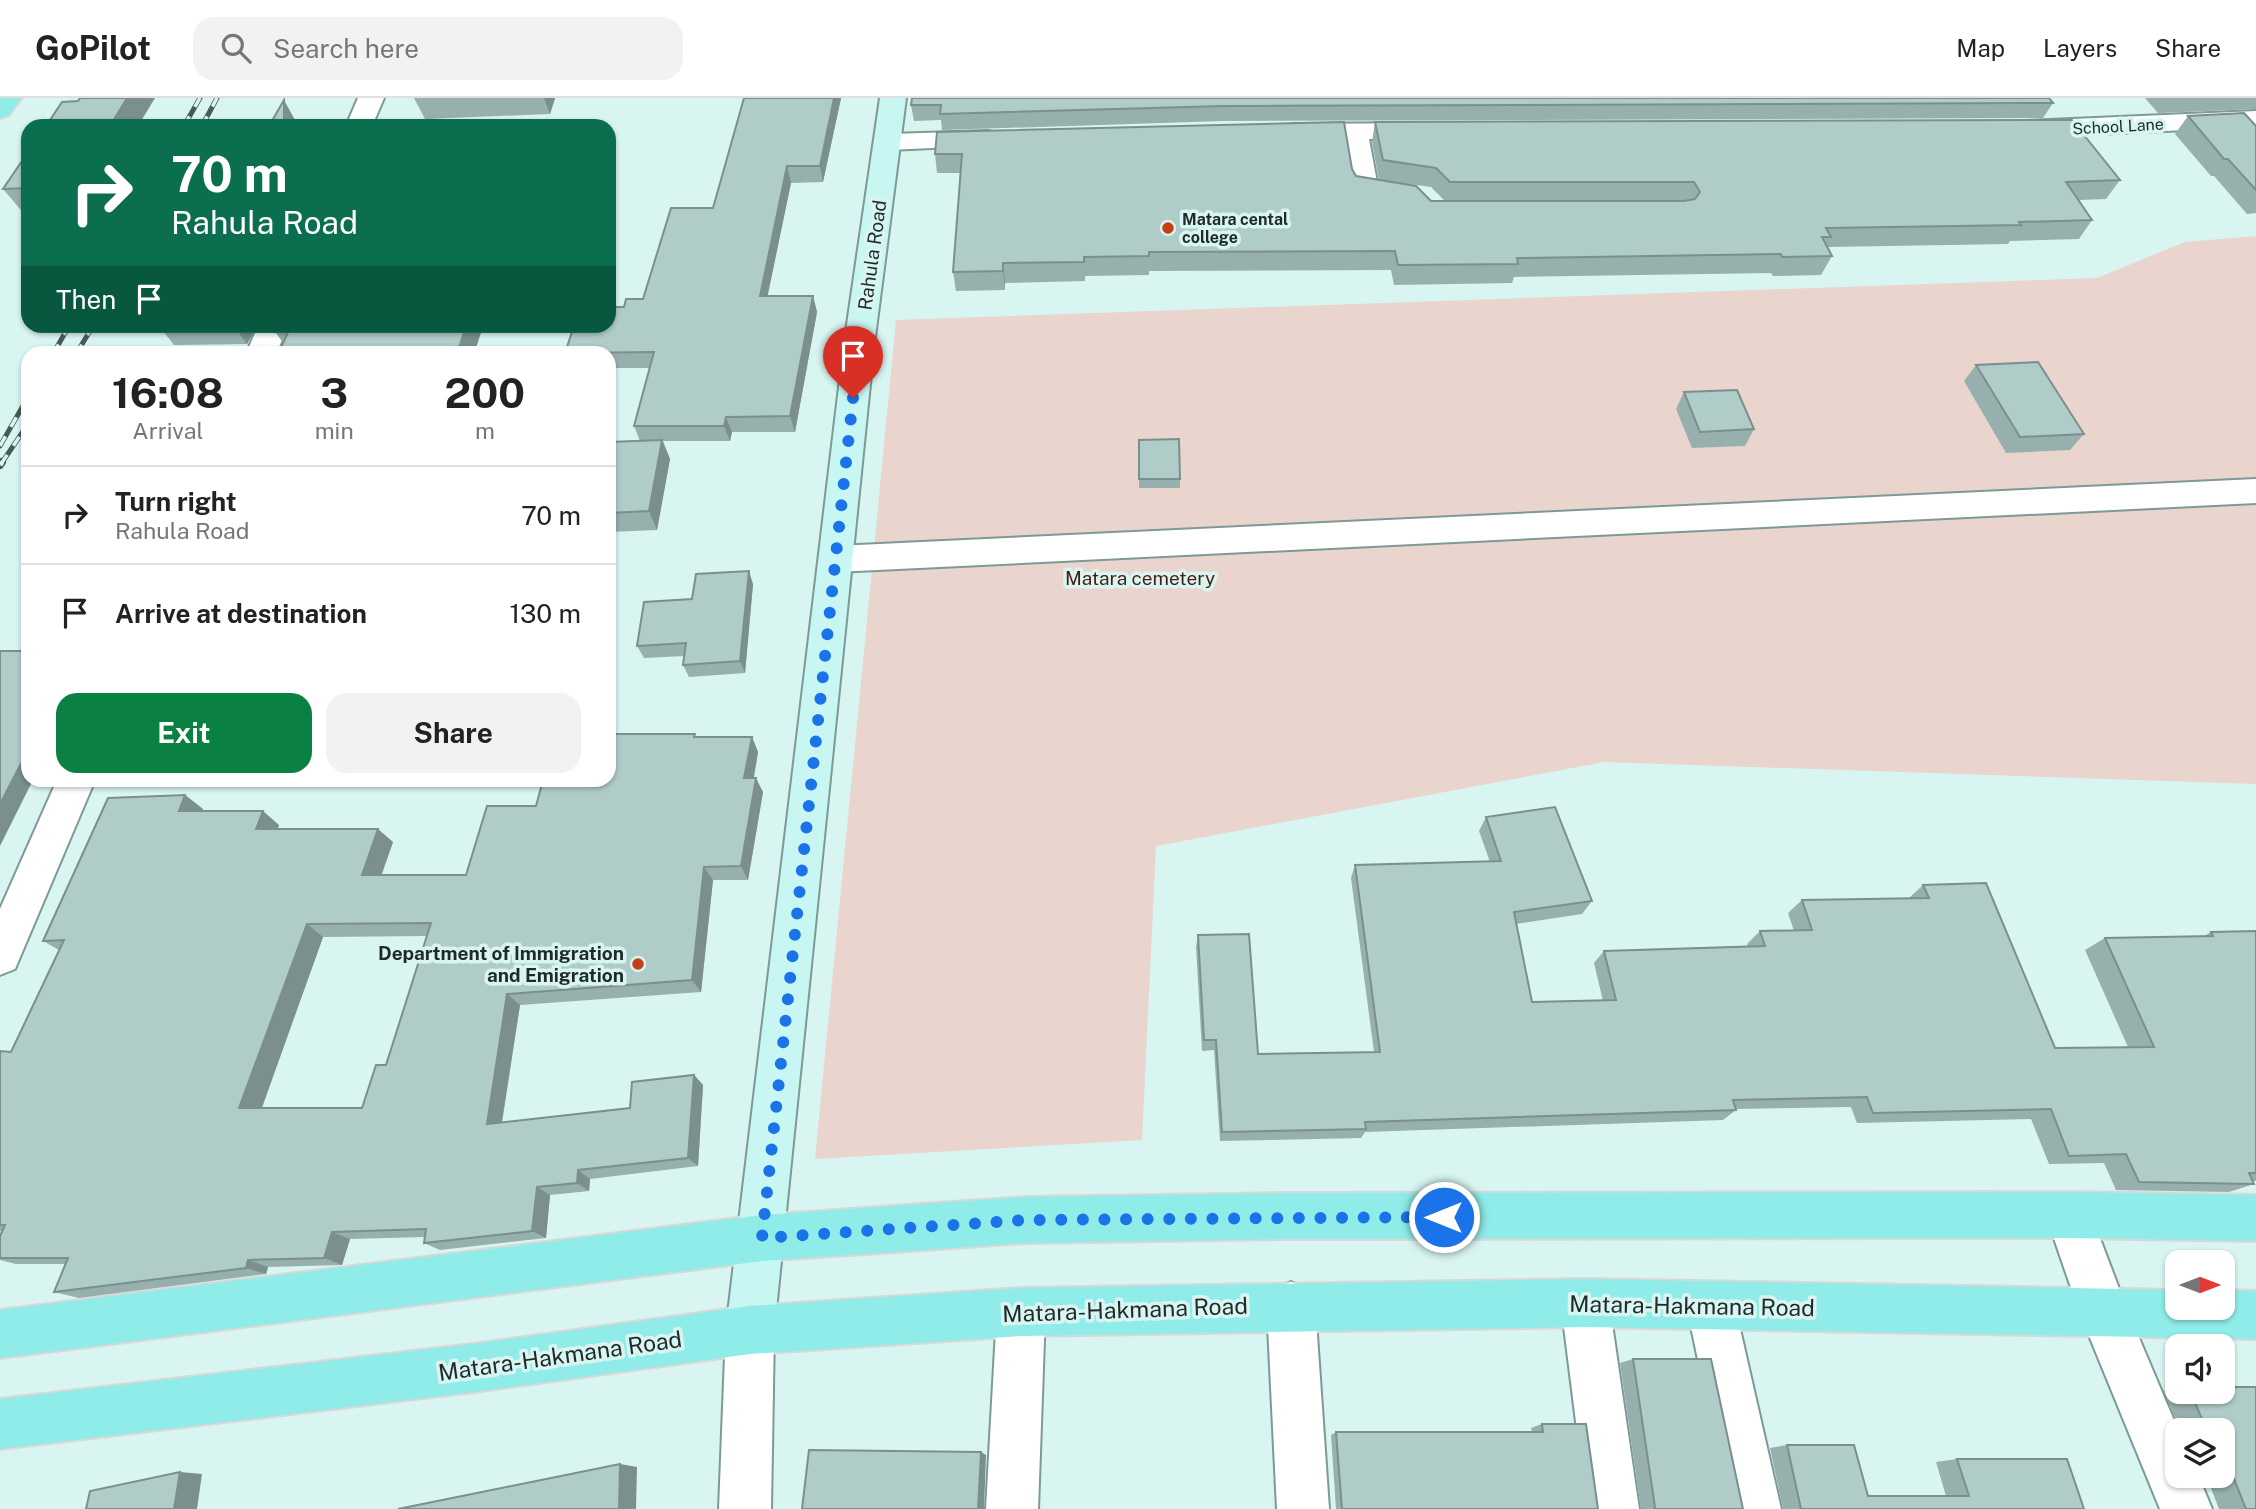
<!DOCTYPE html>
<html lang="en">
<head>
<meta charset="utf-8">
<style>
	:root { --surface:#fff; --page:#f2f2f2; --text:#222; --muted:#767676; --line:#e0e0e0; --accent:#0b8043 }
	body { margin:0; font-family:"Public Sans",sans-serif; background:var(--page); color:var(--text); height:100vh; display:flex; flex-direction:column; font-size:26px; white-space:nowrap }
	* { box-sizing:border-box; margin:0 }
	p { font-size:23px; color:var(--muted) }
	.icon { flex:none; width:38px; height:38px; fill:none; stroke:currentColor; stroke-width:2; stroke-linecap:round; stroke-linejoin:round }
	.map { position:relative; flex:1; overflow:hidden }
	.side { position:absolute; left:21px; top:248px; width:595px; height:441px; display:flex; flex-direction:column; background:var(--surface); border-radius:21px; box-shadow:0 2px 5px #0004 }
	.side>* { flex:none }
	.banner { position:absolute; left:21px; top:21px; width:595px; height:214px; border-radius:21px; box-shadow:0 2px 5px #0004; background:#0b6e4f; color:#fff; overflow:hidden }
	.needle { width:46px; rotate:90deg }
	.tools { position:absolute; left:2165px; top:1152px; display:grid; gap:14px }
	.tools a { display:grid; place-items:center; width:70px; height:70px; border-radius:14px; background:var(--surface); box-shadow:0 2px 5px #0004; font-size:35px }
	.pin { position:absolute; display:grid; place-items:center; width:60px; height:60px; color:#fff; margin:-72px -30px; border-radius:50% 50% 50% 0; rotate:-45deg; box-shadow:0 0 7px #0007 }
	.pin .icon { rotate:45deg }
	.me { position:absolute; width:77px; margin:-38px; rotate:270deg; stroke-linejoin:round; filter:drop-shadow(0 0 5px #0008) }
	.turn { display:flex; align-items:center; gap:24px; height:147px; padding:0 35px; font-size:32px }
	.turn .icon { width:91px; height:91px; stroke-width:2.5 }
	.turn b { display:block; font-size:49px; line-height:60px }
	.then { display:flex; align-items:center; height:66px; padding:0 35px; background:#0003; gap:14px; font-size:26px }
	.eta { display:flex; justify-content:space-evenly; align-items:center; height:119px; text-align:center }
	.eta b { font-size:42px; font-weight:700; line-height:49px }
	.action { display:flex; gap:14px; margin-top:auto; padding:14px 35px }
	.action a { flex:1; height:80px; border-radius:21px; background:var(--accent); color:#fff; font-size:28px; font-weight:700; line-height:80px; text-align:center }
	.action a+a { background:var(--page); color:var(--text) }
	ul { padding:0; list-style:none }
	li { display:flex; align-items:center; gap:21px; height:98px; padding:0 35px; border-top:2px solid var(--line) }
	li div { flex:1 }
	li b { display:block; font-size:26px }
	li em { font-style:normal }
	header { display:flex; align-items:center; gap:42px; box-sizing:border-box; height:98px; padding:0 35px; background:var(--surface); border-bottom:2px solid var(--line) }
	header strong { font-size:33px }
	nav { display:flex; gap:38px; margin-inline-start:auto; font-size:24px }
	.search { width:490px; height:63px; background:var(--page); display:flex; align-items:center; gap:18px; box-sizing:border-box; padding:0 24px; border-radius:21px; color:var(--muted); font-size:26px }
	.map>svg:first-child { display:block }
	.green { fill:#ead4ce }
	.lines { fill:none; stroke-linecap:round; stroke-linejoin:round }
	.street-casing { stroke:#7e9996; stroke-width:4 }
	.secondary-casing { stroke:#7e9996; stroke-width:4 }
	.primary-casing { stroke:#d7d9d8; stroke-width:4 }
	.street { fill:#fff; fill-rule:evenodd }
	.secondary { fill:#c7f6f3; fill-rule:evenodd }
	.primary { fill:#8fece8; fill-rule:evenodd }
	.rail-far1-casing { stroke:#4a5957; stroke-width:5 }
	.rail-casing { stroke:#4a5957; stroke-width:8 }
	.rail-far1 { stroke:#d8f5f2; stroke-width:3.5; stroke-dasharray:11; stroke-linecap:butt }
	.rail { stroke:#d8f5f2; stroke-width:5; stroke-dasharray:15; stroke-linecap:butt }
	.wall { fill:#97afad; fill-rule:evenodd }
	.shaded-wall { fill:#7b8f8d }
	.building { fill:#b0ccc9; stroke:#7b8f8d; stroke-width:2; fill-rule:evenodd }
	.route { stroke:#1a73e8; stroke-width:12; stroke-dasharray:0 21.6 }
	.poi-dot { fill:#c63d17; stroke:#d8f5f2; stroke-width:2.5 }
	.labels { text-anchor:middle; stroke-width:7; stroke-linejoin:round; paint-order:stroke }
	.far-street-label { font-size:16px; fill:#1f2a29; stroke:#d8f5f2 }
	.far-poi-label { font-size:16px; font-weight:bold; fill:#1f2a29; stroke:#d8f5f2; text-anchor:start }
	.street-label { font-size:19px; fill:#1f2a29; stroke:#d8f5f2 }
	.park-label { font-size:19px; fill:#4a1c10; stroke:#d8f5f2 }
	.poi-label { font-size:19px; font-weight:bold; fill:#1f2a29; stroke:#d8f5f2; text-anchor:end }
	.near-street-label { font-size:23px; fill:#1f2a29; stroke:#d8f5f2 }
</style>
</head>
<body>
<header>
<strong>GoPilot</strong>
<div class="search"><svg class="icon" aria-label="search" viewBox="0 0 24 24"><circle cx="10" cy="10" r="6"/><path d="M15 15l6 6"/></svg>Search here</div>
<nav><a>Map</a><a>Layers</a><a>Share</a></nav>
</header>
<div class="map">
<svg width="2256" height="1411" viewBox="0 0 2256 1411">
	<rect width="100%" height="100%" fill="#d8f5f2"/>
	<!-- green -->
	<path class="green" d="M2256,138V686L1604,664L1156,748L1142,1042L815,1061L896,222L2097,180L2185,144Z"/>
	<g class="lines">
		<!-- street casing -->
		<g class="street-casing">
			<g id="street">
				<path d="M358,0H384L372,28H346Z"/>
				<path d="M2256,13V29L2025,39L2016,37L2012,31L2016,25L2025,23Z"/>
				<path d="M1426,25L1435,27L1439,33L1435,39L1369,41L1377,84L1416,90L1420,96L1416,102L1406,104L1355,96L1351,90L1343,41L1284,40L1280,34L1284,28L1293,26Z"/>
				<path d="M988,33L997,35L1001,41L997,47L889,52L880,50L876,44L880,38L889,36Z"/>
				<path d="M258,228H288L276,256H246Z"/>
				<path d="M2256,381V405L836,474L824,470L819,461L824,452L836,448Z"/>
				<path d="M57,682H95L15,871L0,877V811Z"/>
				<path d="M2069,1094L2085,1101L2126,1209L2178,1332L2177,1377H2198L2212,1411H2160L2079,1213L2046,1117L2053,1101Z"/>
				<path d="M1585,1181L1602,1188L1609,1205L1639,1411H1587L1561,1205L1568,1188Z"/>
				<path d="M1291,1184L1308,1191L1315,1208L1329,1411H1277L1267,1208L1274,1191Z"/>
				<path d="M1711,1185L1728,1192L1735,1209L1781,1411H1729L1687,1209L1694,1192Z"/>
				<path d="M1021,1190L1038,1197L1045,1214L1038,1411H986L997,1214L1004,1197Z"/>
				<path d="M750,1208L767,1215L774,1232L771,1411H719L726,1232L733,1215Z"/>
			</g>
		</g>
		<!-- secondary casing -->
		<g class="secondary-casing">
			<path id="secondary" d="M880,0H906L874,247L774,1232L767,1249L750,1256L733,1249L726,1232L844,247Z"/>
		</g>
		<!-- primary casing -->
		<g class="primary-casing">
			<g id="primary">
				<path d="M0,0H21L9,17L0,20Z"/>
				<path d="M2069,1094L2256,1097V1143L2069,1140L1290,1141L1025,1145L762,1163L0,1260V1212L762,1117L1025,1099L1290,1095Z"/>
				<path d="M1585,1181L2177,1192V1209H2222V1192L2256,1193V1241L1585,1229L1021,1238L750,1256L473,1294L0,1351V1301L473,1246L750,1208L1021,1190Z"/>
			</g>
		</g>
		<!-- street -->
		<use href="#street" class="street"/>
		<!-- secondary -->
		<use href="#secondary" class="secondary"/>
		<!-- primary -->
		<use href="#primary" class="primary"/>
		<!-- rail-far1 casing -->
		<g class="rail-far1-casing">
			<g id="rail-far1">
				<path d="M184,28L200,0"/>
				<path d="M202,28L217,0"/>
				<path d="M53,256L69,228"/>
				<path d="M76,256L93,228"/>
				<path d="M0,348L28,299"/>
				<path d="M1,366L28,326"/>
			</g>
		</g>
		<!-- rail casing -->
		<g class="rail-casing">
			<path id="rail" d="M0,367L2,364"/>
		</g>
		<!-- rail-far1 -->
		<use href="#rail-far1" class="rail-far1"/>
		<!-- rail -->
		<use href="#rail" class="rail"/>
	</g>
	<!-- wall -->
	<g class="wall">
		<path d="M414,0H555L550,16L425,21Z"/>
		<path d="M841,0L823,84L791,85L767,198H813L817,214L795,334H732L730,343H663L670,361L657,432L609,434V344L640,343L634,328L650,270H609V256L565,255L624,209L643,201L713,110Z"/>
		<path d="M2145,0H2256V11L2158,15Z"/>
		<path d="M2053,5L2043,20L1223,23L942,32L941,22L914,23L911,7Z"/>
		<path d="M2188,18L2256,28V115L2247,116L2214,78H2211L2175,36Z"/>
		<path d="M1375,24L2120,82L2106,101L2079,102L2092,122L2079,141L2010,143L2008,146L1827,149L1832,158L1821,177L1773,178L1771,175L1514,179L1512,185L1394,187L1391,172L1149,173V177L1085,178V183L1005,185V192L956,193L953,174L961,75H937L935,56L937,34L1352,71L1356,78L1431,103H1445L1431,89L1379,82L1372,44Z"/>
		<path d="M28,54V112H21L3,91Z"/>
		<path d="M159,228H257L247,246L174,247Z"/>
		<path d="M271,228H483L474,256L283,245Z"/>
		<path d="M1976,267L2084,336L2070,352L2006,355L1964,283Z"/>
		<path d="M1684,294L1754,331L1745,348L1692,350L1676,311Z"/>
		<path d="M1139,342L1180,381V390H1139Z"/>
		<path d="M753,486L745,575L689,579L683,567L684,558L644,560L637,548L692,501Z"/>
		<path d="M696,639H752L758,654L754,680L763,694L748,782H713L701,894L520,907L502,1025L630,1010L694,977L703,987L698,1068L590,1081L589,1093L550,1097L546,1140L440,1152L424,1145L425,1139L350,1141L342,1167L268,1169L266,1176L79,1200L54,1194L65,1166H16L0,1162V1138L2,1133H0V953L11,954L59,852L43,843L185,697L203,711L202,713L279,727L278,731L393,744L381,777H466L536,708ZM427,838L386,967L362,1010H262L323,839Z"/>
		<path d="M1486,719L1592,803L1582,816L1516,826L1532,904L1603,903L1594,865L1604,853L1748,848L1747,846L1760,833H1794L1788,815L1802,802L1908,801L1923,787L2055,950L2128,949L2085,852L2105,840L2204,838L2211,834L2256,833V1083H2252L2254,1086L2229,1094L2116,1092L2104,1065L2049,1066L2031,1021L1857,1025L1851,1009L1735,1011L1736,1012L1723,1022L1365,1034L1361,1040L1220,1043L1214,952L1202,953L1196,849L1198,837L1258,956L1374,954L1351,780L1355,767L1490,764L1479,733Z"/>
		<path d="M1633,1261L1743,1411H1641L1620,1265Z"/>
		<path d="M2177,1291V1293H2222L2256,1411H2219L2206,1377H2222V1332H2180L2164,1293Z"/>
		<path d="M1542,1326L1598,1411H1336L1331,1337L1336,1334H1532L1531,1330Z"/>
		<path d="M1787,1347L1868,1398H1946L1936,1364L1957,1361L2084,1411H1783L1770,1350Z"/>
	</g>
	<!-- shaded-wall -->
	<g class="shaded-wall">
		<path d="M127,0H155L138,28H110Z"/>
		<path d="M544,0H555L550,16Z"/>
		<path d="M834,0H841L823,84L820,68Z"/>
		<path d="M284,2L295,22V28H284Z"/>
		<path d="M787,68L791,85L767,201L760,198L762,185Z"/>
		<path d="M1003,165L1005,185V192L1003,173Z"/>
		<path d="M813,198L817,214L795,334L790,318Z"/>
		<path d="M234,228H257L247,246Z"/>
		<path d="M466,228H483L474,256H457Z"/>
		<path d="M726,319L732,334L730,343L724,328Z"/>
		<path d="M662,342L670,361L657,432L649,413Z"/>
		<path d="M749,473L753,486L745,575L740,563Z"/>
		<path d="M752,639L758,654L751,694L744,680Z"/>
		<path d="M28,652V682H33L0,748V706Z"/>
		<path d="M756,680L763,694L748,782L741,768Z"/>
		<path d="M185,697L203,711L196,727L179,713Z"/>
		<path d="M263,713L279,727L272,744L256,731Z"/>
		<path d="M378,731L393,744L377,790L362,777Z"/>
		<path d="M704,769L713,782L701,894L692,882Z"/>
		<path d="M307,826L323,839L258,1020L239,1010Z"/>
		<path d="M507,896L520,907L500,1035L487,1026Z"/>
		<path d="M694,977L703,987L698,1068L688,1060Z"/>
		<path d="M578,1072L590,1081L589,1093L577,1085Z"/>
		<path d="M537,1089L550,1097L546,1140L532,1133Z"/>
		<path d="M332,1134L350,1141L342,1167L324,1160Z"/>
		<path d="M248,1162L268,1169L266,1176L246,1170Z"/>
		<path d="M981,1354L986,1357L984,1411H978Z"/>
		<path d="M620,1366L637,1369L636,1411H619Z"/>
		<path d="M180,1374L202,1376L197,1411H174Z"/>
	</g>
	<!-- building -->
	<g class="building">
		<path d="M80,0H127L110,28H46L62,4L78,3Z"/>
		<path d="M744,0H834L820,68H787L760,198H813L790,318L726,319L724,328H634L654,254L565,255L574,228H609V209H624L626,201H643L671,110H713Z"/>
		<path d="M912,0H2049L2053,5L1224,8L940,16L941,7H911Z"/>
		<path d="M284,2V28H269Z"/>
		<path d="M2244,15L2256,28V92L2228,61H2224L2188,18Z"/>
		<path d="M2072,22L2120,82L2066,84L2092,122L2019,124L2021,127L1826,130L1831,139H1822L1832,158L1782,159L1781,156L1517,160L1518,166L1398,167L1395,153L1149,154V158L1084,159V164L1003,165V173L953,174L962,56H935L937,34L1344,24L1352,71L1356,78L1416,88L1431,103H1684L1695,101L1700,94L1694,84H1450L1436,70L1383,62L1375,24Z"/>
		<path d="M28,54V90L3,91Z"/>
		<path d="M291,228H466L457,256H278Z"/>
		<path d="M2038,264L2084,336L2020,339L1976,267Z"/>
		<path d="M1737,292L1754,331L1700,334L1684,294Z"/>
		<path d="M1179,341L1180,381H1139V342Z"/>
		<path d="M662,342L649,413L609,415V344Z"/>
		<path d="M749,473L740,563L683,567L686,545L637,548L644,504L692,501L696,476Z"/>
		<path d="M0,553H28V652L0,706Z"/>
		<path d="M609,636H695L694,639H752L744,680H756L741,768L704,769L692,882L507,896L487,1026L630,1010L632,984L694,977L688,1060L578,1072L577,1085L537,1089L532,1133L424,1145L426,1131L332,1134L324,1160L248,1162L246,1170L54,1194L68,1160H0V1138L5,1127H0V953L11,954L64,842L43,843L108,700L185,697L179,713H263L256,731H378L362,777H466L487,708H536L543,682H609ZM431,825L386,967H376L362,1010H239L307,826Z"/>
		<path d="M1555,709L1592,803L1514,814L1532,904L1616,902L1604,853L1765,848L1760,833L1812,832L1802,802L1929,800L1923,787L1986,785L2055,950L2154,949L2105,840L2213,838L2211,834L2256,833V1075H2249L2254,1086L2139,1084L2126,1056L2069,1058L2051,1011L1873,1015L1867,999L1733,1002L1736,1012L1365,1024L1366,1031L1222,1034L1216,942H1204L1198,837L1249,836L1258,956L1380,954L1355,767L1501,763L1486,719Z"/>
		<path d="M1633,1261H1711L1743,1411H1654L1655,1409Z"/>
		<path d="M2222,1289H2256V1411H2246L2229,1368H2222V1332H2205V1328L2190,1293H2222Z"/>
		<path d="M1542,1326H1586L1598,1411H1342L1336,1334H1543Z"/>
		<path d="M1787,1347H1854L1868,1398H1969L1957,1361H2067L2084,1411H1801Z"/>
		<path d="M809,1352L981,1354L978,1411H802Z"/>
		<path d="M620,1366L619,1411H398Z"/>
		<path d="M180,1374L174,1411H86L90,1393Z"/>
	</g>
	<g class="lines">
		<!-- route -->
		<path class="route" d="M853,300L762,1140L1025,1122L1444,1119"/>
	</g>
	<!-- markers -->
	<g class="poi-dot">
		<circle cx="1168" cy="130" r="7"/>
		<circle cx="638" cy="866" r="7"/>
	</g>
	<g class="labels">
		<!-- far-street labels -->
		<g class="far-street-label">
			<text transform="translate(2118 28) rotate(-3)" y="6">School Lane</text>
		</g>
		<!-- far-poi labels -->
		<g class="far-poi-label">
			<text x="1182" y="127">Matara cental<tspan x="1182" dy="18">college</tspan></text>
		</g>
		<!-- street labels -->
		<g class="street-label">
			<text transform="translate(872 157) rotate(-82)" y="7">Rahula Road</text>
		</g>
		<!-- park labels -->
		<g class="park-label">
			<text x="1140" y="487">Matara cemetery</text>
		</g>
		<!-- poi labels -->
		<g class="poi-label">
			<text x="624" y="862">Department of Immigration<tspan x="624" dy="22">and Emigration</tspan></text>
		</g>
		<!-- near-street labels -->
		<g class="near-street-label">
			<text transform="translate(1692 1208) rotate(1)" y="8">Matara-Hakmana Road</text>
			<text transform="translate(1125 1212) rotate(-2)" y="8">Matara-Hakmana Road</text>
			<text transform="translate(560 1258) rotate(-8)" y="8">Matara-Hakmana Road</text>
		</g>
	</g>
</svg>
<div class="tools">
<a><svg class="needle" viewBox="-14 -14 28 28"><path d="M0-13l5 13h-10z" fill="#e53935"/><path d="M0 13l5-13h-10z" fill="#767676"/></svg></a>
<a><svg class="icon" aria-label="sound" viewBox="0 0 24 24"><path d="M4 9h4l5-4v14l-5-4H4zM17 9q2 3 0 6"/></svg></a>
<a><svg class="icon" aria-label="layers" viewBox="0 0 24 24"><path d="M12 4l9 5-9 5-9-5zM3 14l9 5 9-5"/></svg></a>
</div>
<div class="pin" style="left:853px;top:300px;background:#d93025"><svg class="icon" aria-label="arrive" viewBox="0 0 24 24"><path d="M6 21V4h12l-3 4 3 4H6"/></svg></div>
<svg class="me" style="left:1444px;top:1119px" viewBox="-20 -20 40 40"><circle r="17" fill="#1a73e8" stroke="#fff" stroke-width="3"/><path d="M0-11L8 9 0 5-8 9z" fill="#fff"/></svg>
<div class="banner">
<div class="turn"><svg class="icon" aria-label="right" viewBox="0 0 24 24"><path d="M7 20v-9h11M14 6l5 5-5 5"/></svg><div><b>70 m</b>Rahula Road</div></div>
<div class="then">Then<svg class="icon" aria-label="arrive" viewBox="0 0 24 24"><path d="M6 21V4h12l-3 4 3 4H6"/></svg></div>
</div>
<section class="side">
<div class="eta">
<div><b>16:08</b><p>Arrival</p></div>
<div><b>3</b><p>min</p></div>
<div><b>200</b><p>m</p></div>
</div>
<ul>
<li><svg class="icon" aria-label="right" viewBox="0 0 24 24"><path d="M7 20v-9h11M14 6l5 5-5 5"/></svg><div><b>Turn right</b><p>Rahula Road</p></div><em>70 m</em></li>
<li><svg class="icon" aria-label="arrive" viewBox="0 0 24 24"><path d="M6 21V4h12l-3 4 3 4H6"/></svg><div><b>Arrive at destination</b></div><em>130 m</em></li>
</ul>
<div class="action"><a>Exit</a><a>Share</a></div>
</section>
</div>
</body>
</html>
